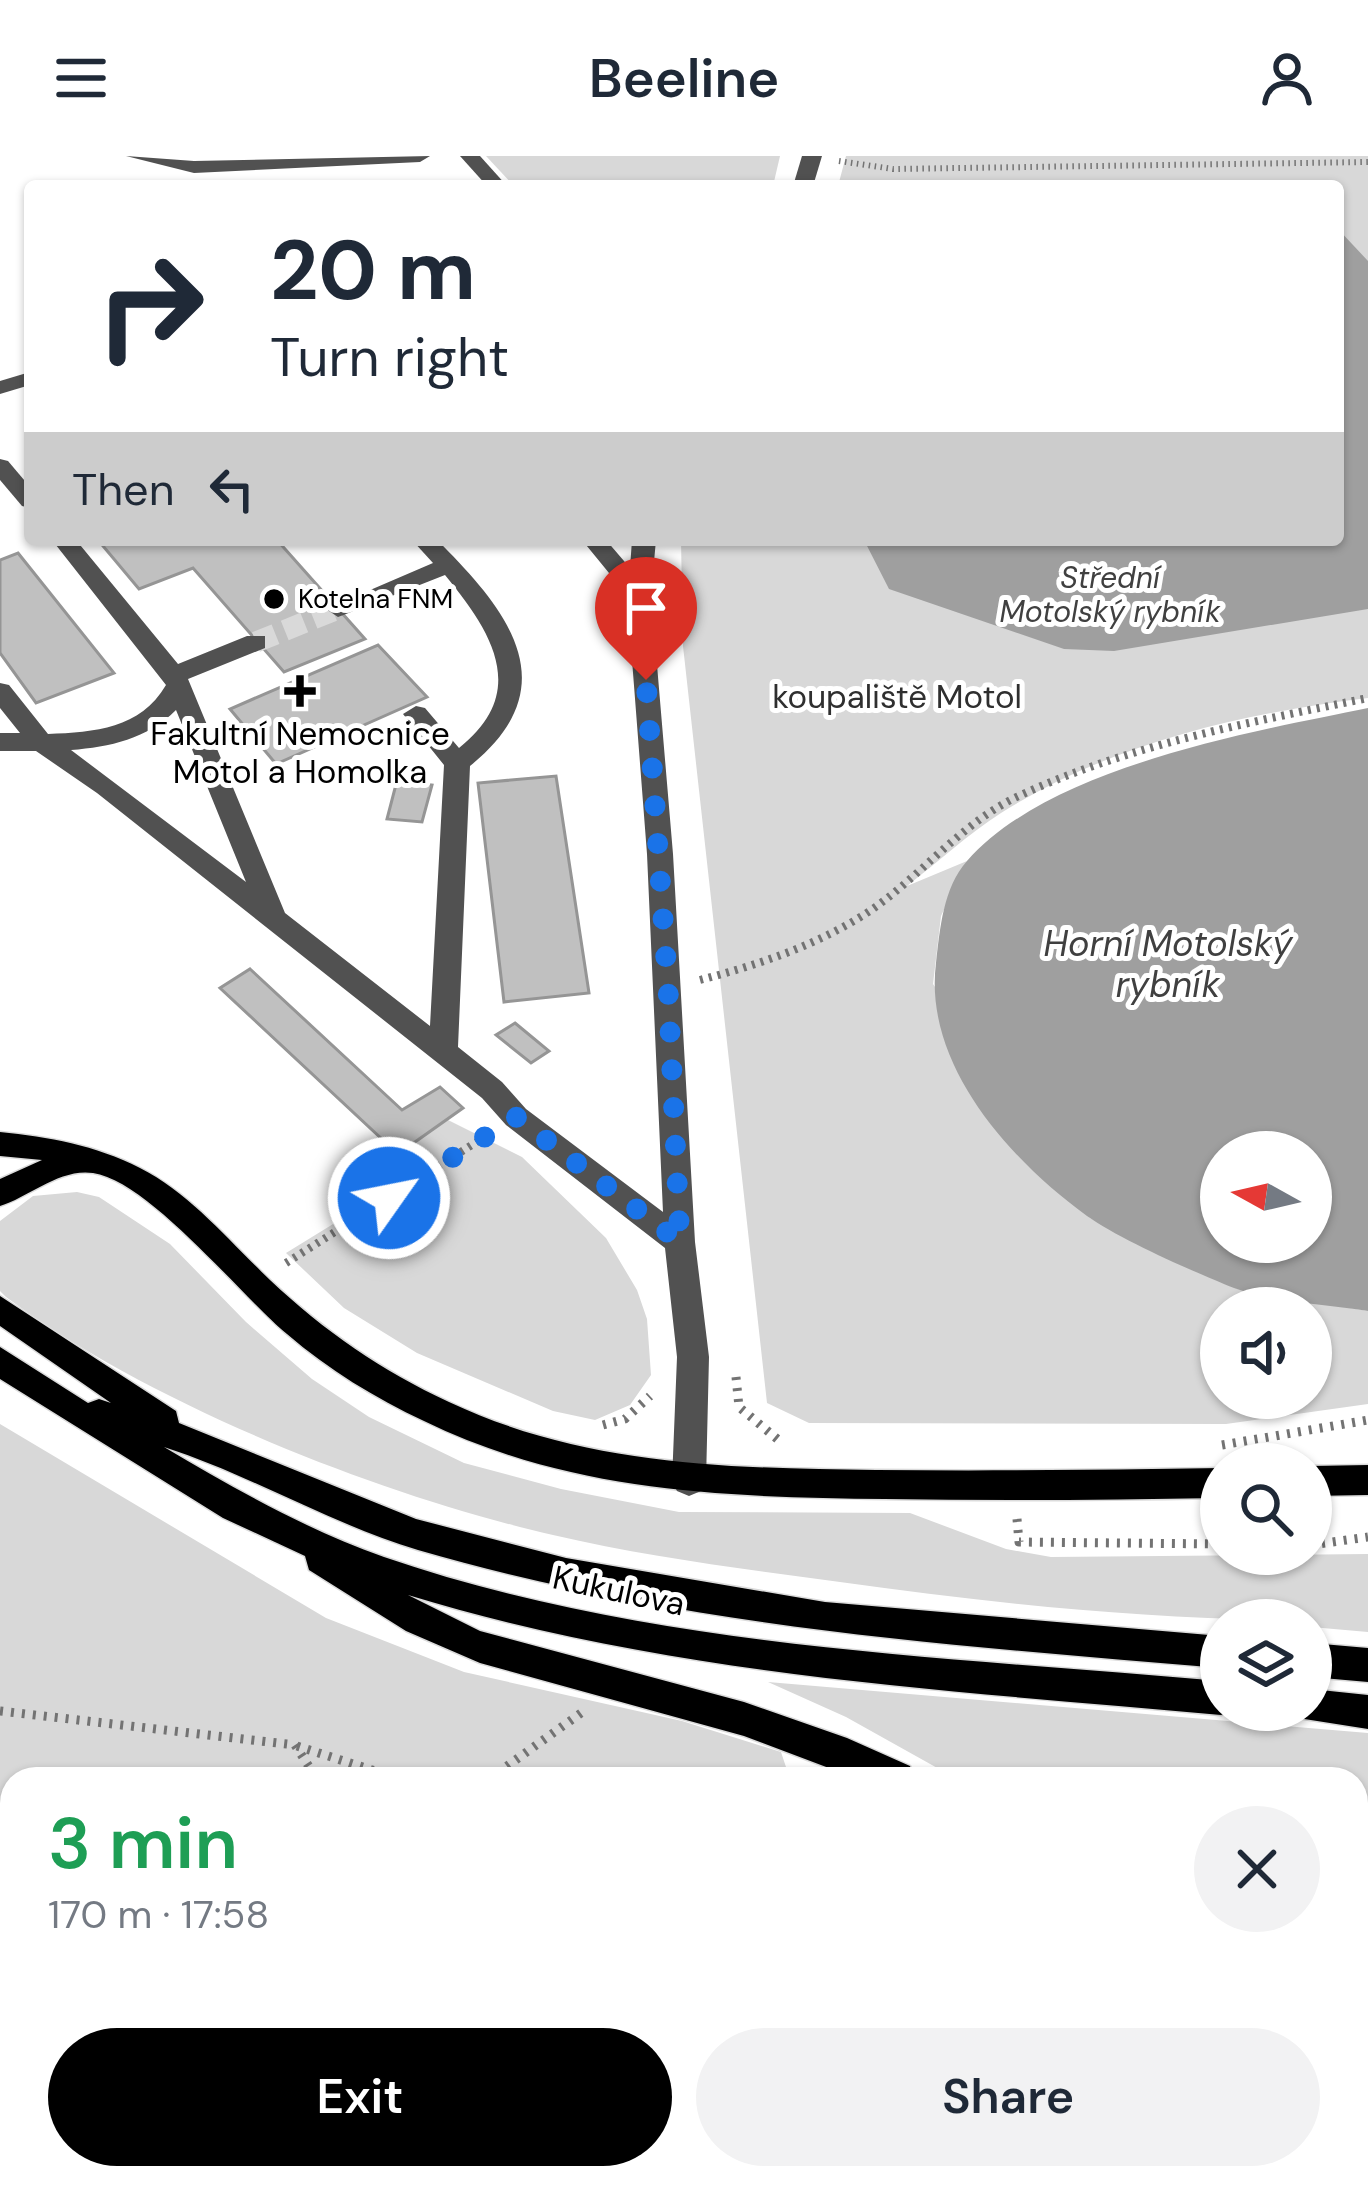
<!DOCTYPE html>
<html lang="en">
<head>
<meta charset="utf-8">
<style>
	:root { --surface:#fff; --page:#f2f2f3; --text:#1f2937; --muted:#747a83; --accent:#000 }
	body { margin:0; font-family:"DM Sans",sans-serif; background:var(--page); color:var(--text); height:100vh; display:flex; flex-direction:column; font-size:45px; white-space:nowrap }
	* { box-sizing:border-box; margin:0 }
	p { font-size:39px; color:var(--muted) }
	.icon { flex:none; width:66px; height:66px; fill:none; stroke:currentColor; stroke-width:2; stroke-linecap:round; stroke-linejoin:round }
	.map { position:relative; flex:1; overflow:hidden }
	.side { position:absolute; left:0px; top:1611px; width:1368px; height:423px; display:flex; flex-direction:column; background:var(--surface); border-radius:36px 36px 0 0; box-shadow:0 3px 9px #0004 }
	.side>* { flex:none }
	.top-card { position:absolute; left:24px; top:24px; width:1320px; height:366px; border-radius:12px; box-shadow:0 3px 9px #0004; background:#fff; color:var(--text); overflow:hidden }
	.needle { width:78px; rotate:278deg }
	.fabs { position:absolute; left:1200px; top:975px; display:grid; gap:24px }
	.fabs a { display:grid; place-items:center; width:132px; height:132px; border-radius:50%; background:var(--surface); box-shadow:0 3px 9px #0004; font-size:60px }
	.pin { position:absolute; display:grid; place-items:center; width:102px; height:102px; color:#fff; margin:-123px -51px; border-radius:50% 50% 50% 0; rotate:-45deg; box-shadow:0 0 12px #0007 }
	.pin .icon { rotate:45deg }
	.me { position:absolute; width:132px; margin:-66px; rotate:57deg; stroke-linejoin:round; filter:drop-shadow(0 0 9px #0008) }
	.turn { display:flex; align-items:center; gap:42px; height:252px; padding:0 48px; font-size:54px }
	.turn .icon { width:156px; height:156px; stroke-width:2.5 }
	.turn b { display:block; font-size:84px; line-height:102px }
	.then { display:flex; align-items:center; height:114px; padding:0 48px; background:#0003; gap:24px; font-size:45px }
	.round { display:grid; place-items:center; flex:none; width:126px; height:126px; border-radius:63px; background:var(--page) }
	.overview { display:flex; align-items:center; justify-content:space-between; height:204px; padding:0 48px }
	h1 { font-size:72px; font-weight:600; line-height:90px; color:#1e9e55 }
	.primary-button { display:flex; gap:24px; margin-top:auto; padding:24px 48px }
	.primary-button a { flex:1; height:138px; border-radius:72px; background:var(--accent); color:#fff; font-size:48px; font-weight:600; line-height:138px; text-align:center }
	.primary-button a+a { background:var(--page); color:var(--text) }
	header { display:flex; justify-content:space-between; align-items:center; height:156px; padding:0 48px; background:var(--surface); font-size:54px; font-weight:600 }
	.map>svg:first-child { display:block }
	.green { fill:#d8d8d8; fill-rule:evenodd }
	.water { fill:#9f9f9f; fill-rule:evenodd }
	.building { fill:#c0c0c0; stroke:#959595; stroke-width:3 }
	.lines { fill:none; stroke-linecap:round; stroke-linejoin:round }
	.minor-tunnel { stroke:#d9d9d9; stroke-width:21; stroke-dasharray:21 10; stroke-linecap:butt }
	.major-casing { stroke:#dbdbdb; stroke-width:3 }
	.path-far2 { stroke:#737373; stroke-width:6; stroke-dasharray:1.5 4.5; stroke-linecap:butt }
	.path-far1 { stroke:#737373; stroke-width:8; stroke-dasharray:3 6; stroke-linecap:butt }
	.path { stroke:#737373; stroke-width:9; stroke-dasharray:3 8; stroke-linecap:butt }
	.minor { fill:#515151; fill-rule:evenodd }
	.major { fill:#000; fill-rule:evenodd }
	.route { stroke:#1a73e8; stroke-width:21; stroke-dasharray:0 37.8 }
	.poi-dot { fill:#000; stroke:#fff; stroke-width:4.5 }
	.labels { text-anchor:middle; stroke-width:10; stroke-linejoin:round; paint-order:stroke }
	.far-poi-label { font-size:27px; fill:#000; stroke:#fff; text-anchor:start }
	.far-water-label { font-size:30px; font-style:italic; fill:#404040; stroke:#fff }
	.park-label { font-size:33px; fill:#2f2f2f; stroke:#fff }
	.poi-label { font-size:33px; fill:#000; stroke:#fff }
	.street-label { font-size:33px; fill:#000; stroke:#fff }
	.water-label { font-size:36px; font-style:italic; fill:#404040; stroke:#fff }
</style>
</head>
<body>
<header><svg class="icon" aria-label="menu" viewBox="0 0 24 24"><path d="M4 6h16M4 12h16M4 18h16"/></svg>Beeline<svg class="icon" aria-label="person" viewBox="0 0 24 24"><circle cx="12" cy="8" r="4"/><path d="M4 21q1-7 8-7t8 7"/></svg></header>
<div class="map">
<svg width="1368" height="2033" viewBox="0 0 1368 2033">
	<rect width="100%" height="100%" fill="#fff"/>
	<!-- green -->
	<g class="green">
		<path d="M486,0H780L773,30H514Z"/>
		<path d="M846,0H1368V542C1242,557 1110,588 1001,657C968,678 938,706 907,730L967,705L941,760L933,828L1090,1062L1238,1133L1368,1155V1248L1226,1268L809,1267L767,1247L683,490L681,384H1338V30H838ZM1221,1152H1311V1242H1221Z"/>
		<path d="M448,964L522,1001L606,1082L637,1134L647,1163L651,1219L630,1249L595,1264L553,1255L417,1197L344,1152L286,1097L416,1017L398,998Z"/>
		<path d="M77,1036L99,1041L170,1088L246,1166L312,1223L369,1261L464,1307L561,1333L679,1356L910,1357L1006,1393L1051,1401L1368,1398V1476L1311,1471V1464C1154,1464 996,1448 840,1426C744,1413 647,1401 553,1379C379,1339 149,1248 6,1141L0,1135V1065L33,1040Z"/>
		<path d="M0,1268L326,1462L464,1516L682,1565L781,1596L790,1623H12V2022H751L742,2033H0Z"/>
		<path d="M768,1526L1368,1577V1786L1356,1829V1623H957L846,1561Z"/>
	</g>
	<!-- water -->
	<g class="water">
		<path d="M1338,73L1368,105V453L1114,495L1064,493L889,433L864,384H1338Z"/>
		<path d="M1368,552V1155C1326,1148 1274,1147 1234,1132C1194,1116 1121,1084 1087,1060C1011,1005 923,909 936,807C940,773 943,732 967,705C1049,611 1251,576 1368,552ZM1221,996H1311V1086H1221Z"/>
	</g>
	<!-- building -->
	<g class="building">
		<path d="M98,384H277L365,483L284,516L193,412L139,433Z"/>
		<path d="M18,397L114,517L36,547L0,497V404Z"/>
		<path d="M378,489L427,541L276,608L230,553Z"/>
		<path d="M400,613L426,615L423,628L432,629L422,666L387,663Z"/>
		<path d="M556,620L589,837L504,846L478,627Z"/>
		<path d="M250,813L402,954L440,931L463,952L398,998L220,832Z"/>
		<path d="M515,867L549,895L531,907L496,879Z"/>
	</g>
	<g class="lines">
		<!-- minor-tunnel -->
		<path class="minor-tunnel" d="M256,486L338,453"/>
		<!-- major casing -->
		<g class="major-casing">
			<g id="major">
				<path d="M0,976C49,981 95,989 140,1012C191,1038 229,1085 270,1124C324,1175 382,1215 449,1246C585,1310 729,1312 876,1314C991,1315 1106,1314 1221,1312V1342C1109,1344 997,1345 885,1343C725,1341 572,1337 424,1265C375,1242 329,1214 287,1178C241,1140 149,1025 93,1017C60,1012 29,1041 0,1050V1023L42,1004L0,1000Z"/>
				<path d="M0,1140L176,1255L179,1267L416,1363L566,1402L825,1446L1221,1480V1512C948,1489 683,1471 418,1394C331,1368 251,1319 164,1291C235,1333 305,1373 384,1401C651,1493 942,1500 1221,1525V1554H1234L1221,1559C947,1534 672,1520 408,1439L480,1475L744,1546L847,1582L910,1610L915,1623H858L744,1580L480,1507L406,1475L309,1414L305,1400L223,1362L0,1223V1191L88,1247L99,1243L111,1247L0,1170Z"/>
				<path d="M1368,1309V1339L1311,1340V1310Z"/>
				<path d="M1311,1487L1368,1492V1526L1311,1521Z"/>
				<path d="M1311,1533L1368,1539V1573L1298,1562L1295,1554H1311Z"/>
				<path d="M1249,2022H1293L1297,2033H1253Z"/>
			</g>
		</g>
		<!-- path-far2 -->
		<path class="path-far2" d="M839,5L893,13L1368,6"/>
		<!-- path-far1 -->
		<g class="path-far1">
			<path d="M700,824C757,809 812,791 862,760C918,725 961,665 1023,638C1133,588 1251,566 1368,542"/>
			<path d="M286,1107L486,980"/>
		</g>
		<!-- path -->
		<g class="path">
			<path d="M736,1221L739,1251L782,1287"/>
			<path d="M603,1269L625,1263L650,1240"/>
			<path d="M1222,1289L1368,1264"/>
			<path d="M1017,1363L1019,1386L1221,1388"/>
			<path d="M1311,1389L1368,1381"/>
			<path d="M0,1555L295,1589L317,1623"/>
			<path d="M297,1590L400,1623"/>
			<path d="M489,1623L581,1557"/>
			<path d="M1175,2022L1182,2033"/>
			<path d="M423,2033L425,2022"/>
		</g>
		<!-- minor -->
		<g class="minor">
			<path d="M126,0L194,5L430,0L420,6L194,17Z"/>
			<path d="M460,0H480L507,30H487Z"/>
			<path d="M802,0H822L813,30H793Z"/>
			<path d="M30,216V229L0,238V225Z"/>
			<path d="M0,303L8,305L30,331V352L22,350L0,324Z"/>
			<path d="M52,384H76L178,508L247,480H265V492L188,523L285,757L430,870L444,609L403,558L416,550L425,552L459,592C530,536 492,476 445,419L346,458L338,461L326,453L433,407L412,384H437C510,456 568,531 470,610L458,891L502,926L526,953L663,1056L647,698L627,439L582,384H606L630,412L632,384H656L651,438L673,698L695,1086L709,1201L706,1325L701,1335L689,1340L677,1335L672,1325L677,1201L665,1092L506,969L482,942L97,637L36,595H0V577H20L0,552V527L9,529L48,578C95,576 140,573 166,529ZM176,554L246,726L71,594C110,591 147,583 176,554Z"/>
			<path d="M1036,2022H1079L1083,2033H1040Z"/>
		</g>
		<!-- major -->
		<use href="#major" class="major"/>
	</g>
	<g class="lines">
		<!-- route -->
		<path class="route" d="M389,1042L516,961L680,1086L668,832L646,524"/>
	</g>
	<!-- markers -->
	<g class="poi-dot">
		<circle cx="274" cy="443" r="12"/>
		<path d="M294 517h12v12h12v12h-12v12h-12v-12h-12v-12h12z"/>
	</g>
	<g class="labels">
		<!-- far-poi labels -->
		<g class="far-poi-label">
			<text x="298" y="452">Kotelna FNM</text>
		</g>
		<!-- far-water labels -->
		<g class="far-water-label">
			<text x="1110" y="432">Střední<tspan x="1110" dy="34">Motolský rybník</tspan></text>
		</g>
		<!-- park labels -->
		<g class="park-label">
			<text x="897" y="552">koupaliště Motol</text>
		</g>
		<!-- poi labels -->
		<g class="poi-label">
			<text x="300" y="589">Fakultní Nemocnice<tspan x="300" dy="38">Motol a Homolka</tspan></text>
		</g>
		<!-- street labels -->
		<g class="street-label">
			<text transform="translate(619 1434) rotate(12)" y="12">Kukulova</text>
		</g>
		<!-- water labels -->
		<g class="water-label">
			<text x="1168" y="800">Horní Motolský<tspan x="1168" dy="41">rybník</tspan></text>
		</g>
	</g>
</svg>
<div class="fabs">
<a><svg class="needle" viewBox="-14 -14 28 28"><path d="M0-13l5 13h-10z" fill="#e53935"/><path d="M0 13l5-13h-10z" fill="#747a83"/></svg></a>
<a><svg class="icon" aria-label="sound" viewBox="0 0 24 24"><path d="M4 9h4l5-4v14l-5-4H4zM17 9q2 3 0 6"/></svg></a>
<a><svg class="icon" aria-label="search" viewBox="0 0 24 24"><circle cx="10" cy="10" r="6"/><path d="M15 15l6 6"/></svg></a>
<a><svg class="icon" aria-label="layers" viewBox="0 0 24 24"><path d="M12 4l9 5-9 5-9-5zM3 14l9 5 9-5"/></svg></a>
</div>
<div class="pin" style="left:646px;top:524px;background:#d93025"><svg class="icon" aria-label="arrive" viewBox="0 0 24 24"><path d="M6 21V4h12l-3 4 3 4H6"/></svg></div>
<svg class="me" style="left:389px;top:1042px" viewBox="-20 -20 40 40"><circle r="17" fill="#1a73e8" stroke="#fff" stroke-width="3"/><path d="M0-11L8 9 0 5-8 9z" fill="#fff"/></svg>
<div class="top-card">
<div class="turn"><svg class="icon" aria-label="right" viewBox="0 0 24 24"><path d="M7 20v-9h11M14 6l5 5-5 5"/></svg><div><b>20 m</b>Turn right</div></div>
<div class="then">Then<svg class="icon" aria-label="left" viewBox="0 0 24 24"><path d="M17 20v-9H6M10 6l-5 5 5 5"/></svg></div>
</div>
<section class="side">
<div class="overview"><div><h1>3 min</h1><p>170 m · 17:58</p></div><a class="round"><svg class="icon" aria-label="close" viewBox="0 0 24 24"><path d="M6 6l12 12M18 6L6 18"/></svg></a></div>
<div class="primary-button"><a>Exit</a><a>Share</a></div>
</section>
</div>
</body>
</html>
